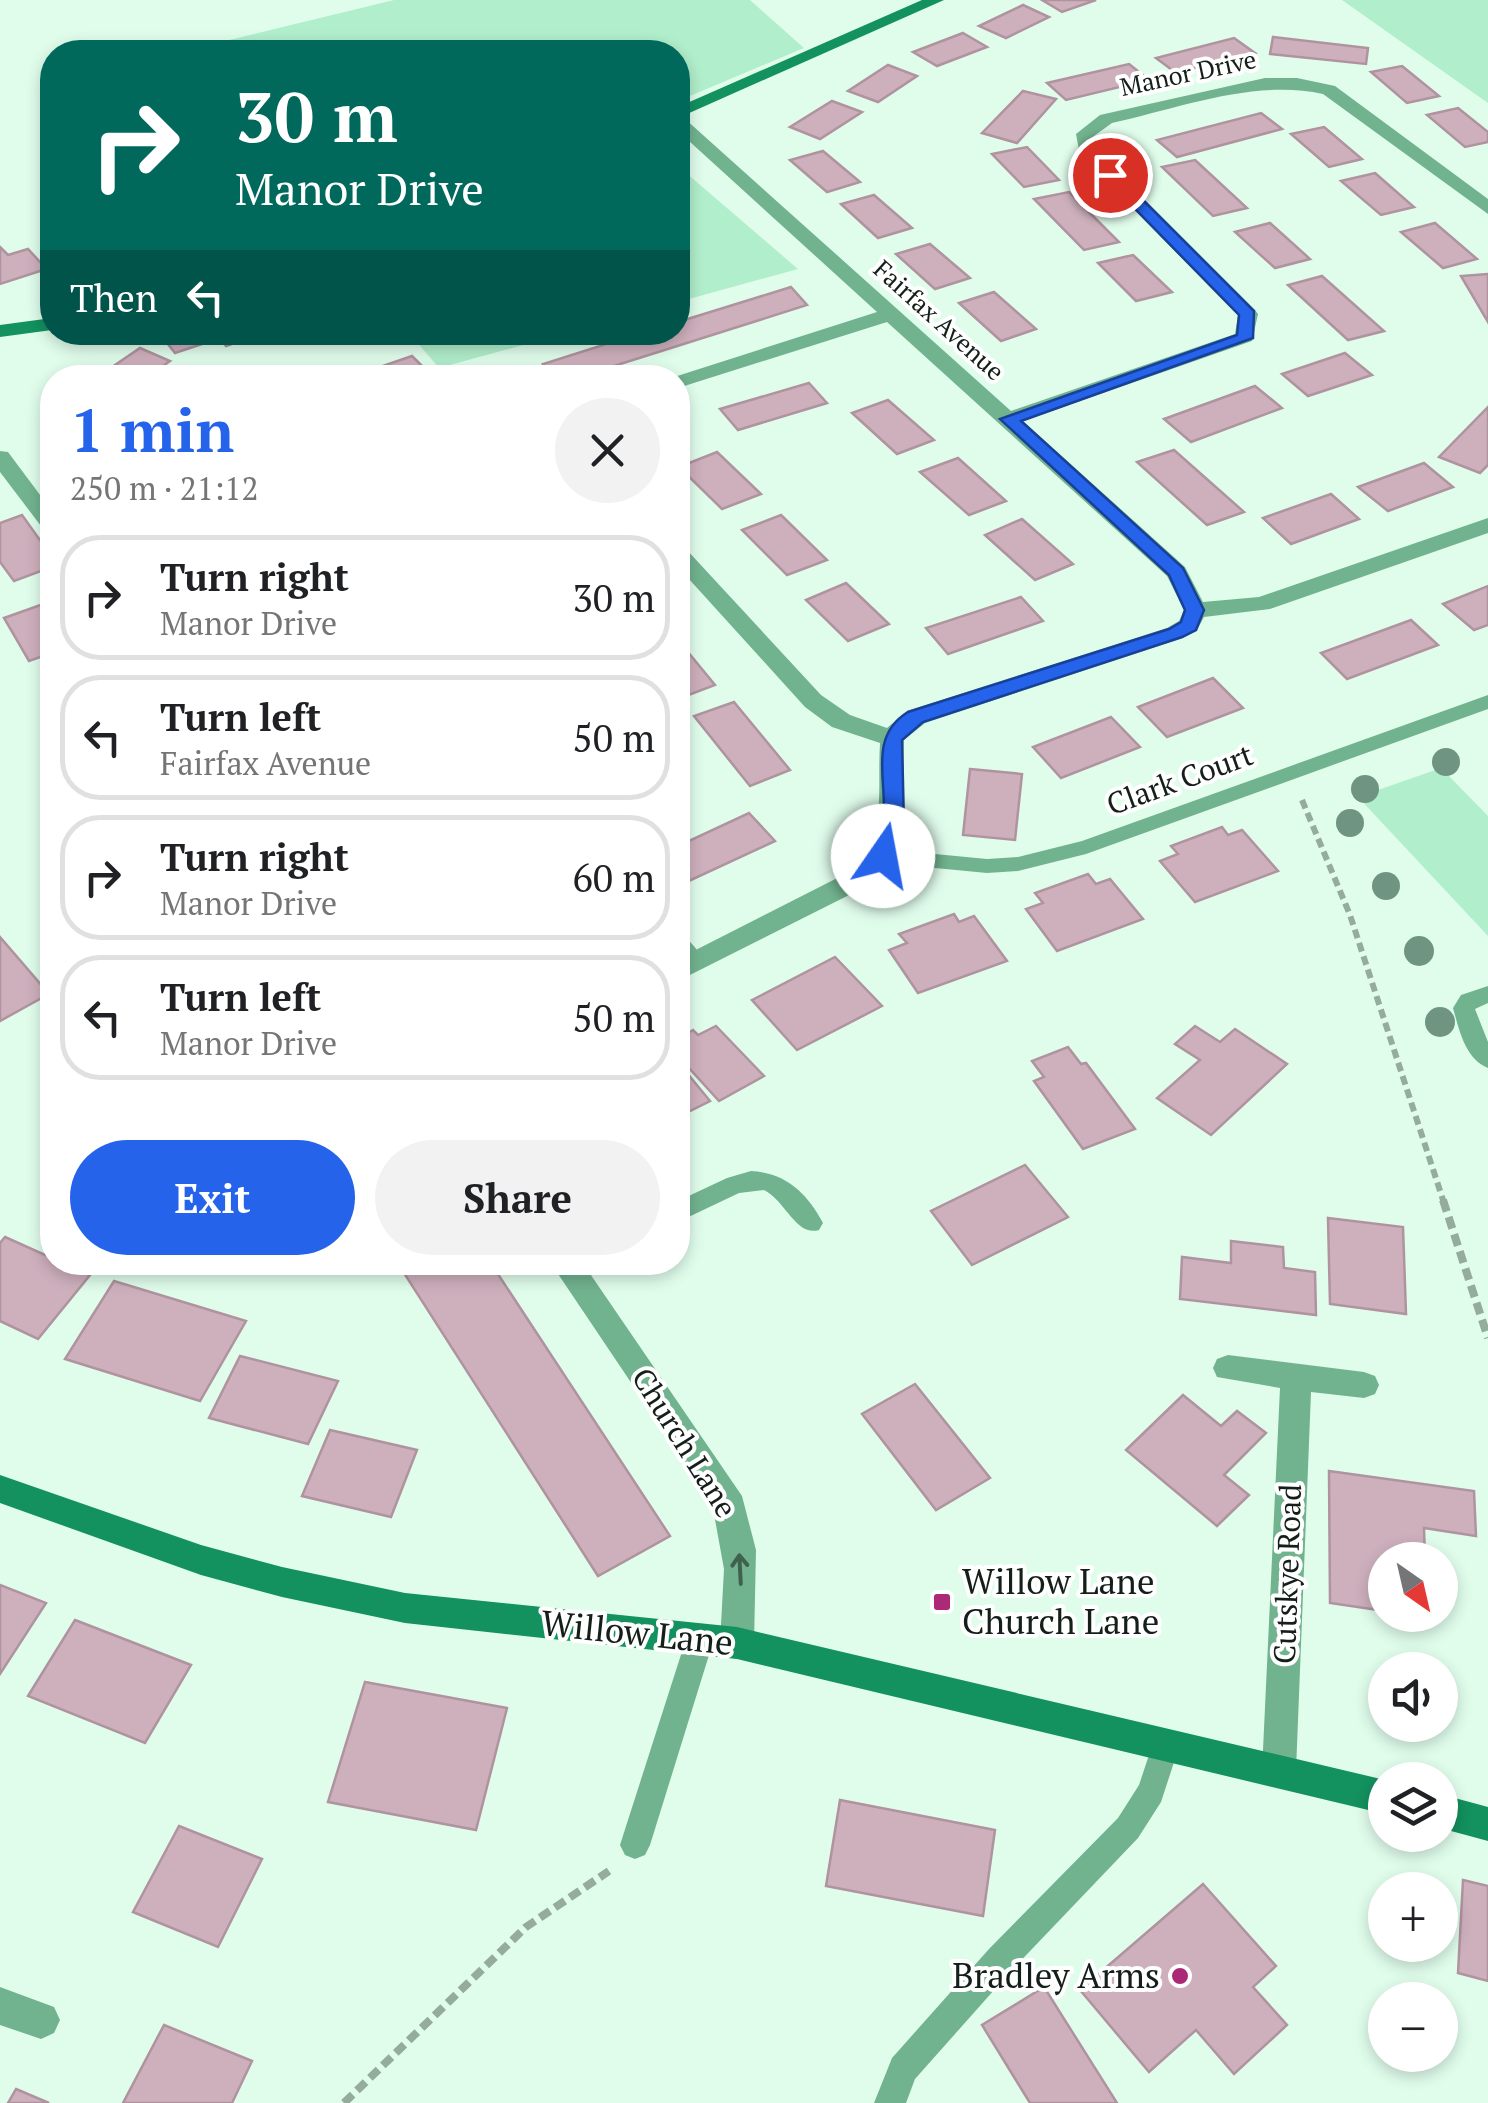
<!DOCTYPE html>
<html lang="en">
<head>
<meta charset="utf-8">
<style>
	:root { --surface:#fff; --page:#f2f2f2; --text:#202124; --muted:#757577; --line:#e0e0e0; --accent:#2563eb }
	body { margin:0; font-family:"PT Serif",serif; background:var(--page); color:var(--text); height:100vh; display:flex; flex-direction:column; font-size:38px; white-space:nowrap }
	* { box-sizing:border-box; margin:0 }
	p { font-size:32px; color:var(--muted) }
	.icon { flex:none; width:55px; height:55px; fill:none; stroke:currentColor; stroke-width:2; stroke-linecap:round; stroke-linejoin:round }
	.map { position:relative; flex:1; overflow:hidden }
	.sheet { position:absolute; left:40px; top:365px; width:650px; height:910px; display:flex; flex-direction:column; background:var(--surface); border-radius:40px; box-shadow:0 5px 15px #0003 }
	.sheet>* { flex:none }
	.top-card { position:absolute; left:40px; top:40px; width:650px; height:305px; border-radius:40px; box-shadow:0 5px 15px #0003; background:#00695c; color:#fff; overflow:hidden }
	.needle { width:65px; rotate:146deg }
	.fabs { position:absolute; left:1368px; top:1542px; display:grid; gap:20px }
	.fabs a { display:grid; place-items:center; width:90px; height:90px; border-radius:50%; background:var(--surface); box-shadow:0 5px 15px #0003; font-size:50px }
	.pin { position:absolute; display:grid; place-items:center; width:85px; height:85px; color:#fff; margin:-42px; border:5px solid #fff; border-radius:50%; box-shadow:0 2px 10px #0007 }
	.me { position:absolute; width:110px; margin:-55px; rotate:12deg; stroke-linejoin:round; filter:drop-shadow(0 0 8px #0008) }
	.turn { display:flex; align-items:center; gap:35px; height:210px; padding:0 30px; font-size:45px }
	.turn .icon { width:130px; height:130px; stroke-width:2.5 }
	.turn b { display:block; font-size:70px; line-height:85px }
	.then { display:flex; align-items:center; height:95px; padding:0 30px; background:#0003; gap:20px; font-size:38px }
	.round { display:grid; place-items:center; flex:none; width:105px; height:105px; border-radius:52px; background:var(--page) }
	.headline { display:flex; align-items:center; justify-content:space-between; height:170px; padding:0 30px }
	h1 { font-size:60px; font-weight:600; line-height:75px; color:var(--accent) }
	.primary-button { display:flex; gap:20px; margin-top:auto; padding:20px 30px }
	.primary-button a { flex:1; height:115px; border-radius:60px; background:var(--accent); color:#fff; font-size:40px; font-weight:600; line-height:115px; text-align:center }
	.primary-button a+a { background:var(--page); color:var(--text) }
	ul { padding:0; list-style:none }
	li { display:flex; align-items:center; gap:30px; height:125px; margin:0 20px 15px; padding:0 10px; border:5px solid var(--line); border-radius:40px }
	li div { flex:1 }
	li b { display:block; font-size:38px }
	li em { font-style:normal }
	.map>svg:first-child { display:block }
	.green { fill:#b1eecb }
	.building { fill:#ceb0bd; stroke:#af939f; stroke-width:2.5 }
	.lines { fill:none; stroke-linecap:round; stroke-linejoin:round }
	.path-far1 { stroke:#95ab9e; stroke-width:6; stroke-dasharray:9 5; stroke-linecap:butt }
	.path { stroke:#95ab9e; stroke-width:8; stroke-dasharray:12 6; stroke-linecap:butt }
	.service { fill:#72b38f; fill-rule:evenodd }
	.minor { fill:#72b38f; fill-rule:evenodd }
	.secondary { fill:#13915f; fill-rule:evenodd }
	.tree { fill:#6f9582 }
	.oneway { stroke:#3e624e }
	.route { fill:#2563eb; stroke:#184099; stroke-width:2.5 }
	.poi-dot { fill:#ac2a75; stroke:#fff; stroke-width:4 }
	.labels { text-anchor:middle; stroke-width:8; stroke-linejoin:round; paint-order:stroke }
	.far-street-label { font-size:25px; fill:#141f19; stroke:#fff }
	.street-label { font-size:30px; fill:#141f19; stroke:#fff }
	.near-poi-label { font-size:35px; fill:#141f19; stroke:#fff; text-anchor:start }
	.near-street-label { font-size:35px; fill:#141f19; stroke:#fff }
</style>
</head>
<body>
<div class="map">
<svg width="1488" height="2103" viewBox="0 0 1488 2103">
	<rect width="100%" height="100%" fill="#e0fdec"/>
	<!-- green -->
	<g class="green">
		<path d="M394,0H750L804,48L678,101V52H234L221,42Z"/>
		<path d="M1342,0H1488V103Z"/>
		<path d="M678,166L798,269L678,302Z"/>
		<path d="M409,333H567L439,368Z"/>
		<path d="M1441,768L1488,816V936L1358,797Z"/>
	</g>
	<!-- building -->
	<g class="building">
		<path d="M1042,0H1096L1062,12Z"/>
		<path d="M1023,5L1049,17L1006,38L979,26Z"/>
		<path d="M963,33L987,47L937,66L913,52Z"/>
		<path d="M1273,37L1368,48L1366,64L1270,54Z"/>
		<path d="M1234,38L1255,53L1176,73L1156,58Z"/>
		<path d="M1129,64L1149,80L1066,100L1047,83Z"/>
		<path d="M888,65L917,76L878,102L848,91Z"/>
		<path d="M1402,66L1439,96L1407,103L1371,72Z"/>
		<path d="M1023,91L1056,99L1017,143L982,133Z"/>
		<path d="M832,101L862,112L820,139L790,127Z"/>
		<path d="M1458,108L1488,132V142L1465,147L1427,115Z"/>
		<path d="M1261,113L1282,129L1177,157L1157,140Z"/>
		<path d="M1324,127L1362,159L1329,167L1291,134Z"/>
		<path d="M1027,147L1059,180L1024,187L992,154Z"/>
		<path d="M823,151L860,182L827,192L790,160Z"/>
		<path d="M1195,160L1247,208L1213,216L1162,167Z"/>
		<path d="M1375,173L1414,207L1381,215L1341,181Z"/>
		<path d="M1069,192L1119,242L1084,250L1034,199Z"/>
		<path d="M874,195L912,228L878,238L841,204Z"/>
		<path d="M1270,223L1310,259L1275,268L1235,232Z"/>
		<path d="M1435,223L1477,259L1443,268L1401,232Z"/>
		<path d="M930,244L970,278L935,289L896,254Z"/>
		<path d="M0,247L8,255L28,249L41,263L52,259V282L40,271L0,284Z"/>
		<path d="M1133,255L1172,292L1136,301L1098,263Z"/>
		<path d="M1488,274V322L1461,276Z"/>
		<path d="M1322,276L1384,331L1348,340L1288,285Z"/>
		<path d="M791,287L807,305L576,378H555L543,364L644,332H678V322Z"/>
		<path d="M994,292L1036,329L1001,341L959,303Z"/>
		<path d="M241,332L247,339L226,346L220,338L175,353L160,334Z"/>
		<path d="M140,348L170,361L146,378H96Z"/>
		<path d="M1345,353L1372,375L1308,396L1282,374Z"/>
		<path d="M412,356L430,374L348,378Z"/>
		<path d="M809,383L827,403L738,430L720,409Z"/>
		<path d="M1255,386L1282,408L1191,442L1164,419Z"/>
		<path d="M888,400L934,440L897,454L852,413Z"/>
		<path d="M1488,407V465L1480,473L1439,457Z"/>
		<path d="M1174,450L1244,512L1207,525L1137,462Z"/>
		<path d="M717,452L761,494L722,509L679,467Z"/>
		<path d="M958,458L1006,501L969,515L920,472Z"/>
		<path d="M1424,463L1453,487L1388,511L1358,487Z"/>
		<path d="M1331,494L1359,519L1291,544L1263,518Z"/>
		<path d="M22,515L52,557V567L14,581L0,562V523Z"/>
		<path d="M781,515L827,560L787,575L742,530Z"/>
		<path d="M1022,519L1073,564L1035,580L985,535Z"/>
		<path d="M846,583L889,624L848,641L806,600Z"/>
		<path d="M1488,586V625L1474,630L1443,604Z"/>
		<path d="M1021,597L1043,621L948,654L926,628Z"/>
		<path d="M49,602L52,653L29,661L4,618Z"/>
		<path d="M1411,620L1438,645L1347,679L1321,653Z"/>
		<path d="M678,640L715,685L678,699Z"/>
		<path d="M1213,678L1243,708L1167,737L1138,707Z"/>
		<path d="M734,702L790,770L750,786L694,716Z"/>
		<path d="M1111,717L1140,747L1061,778L1033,747Z"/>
		<path d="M970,769L1022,774L1015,840L963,835Z"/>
		<path d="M749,813L775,841L678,886V846Z"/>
		<path d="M1222,827L1228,835L1242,830L1278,871L1195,902L1160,861L1178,854L1171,846Z"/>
		<path d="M1088,874L1096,884L1110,879L1143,919L1057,951L1026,909L1043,903L1035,893Z"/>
		<path d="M954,914L959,922L974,916L1007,961L918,993L889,950L907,943L899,934Z"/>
		<path d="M0,937L49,994L0,1021Z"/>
		<path d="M835,957L882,1006L797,1050L752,1000Z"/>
		<path d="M716,1026L764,1076L719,1101L678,1056V1039L693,1030L698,1035Z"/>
		<path d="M1195,1026L1220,1042L1235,1029L1287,1064L1211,1135L1157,1098L1200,1060L1175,1044Z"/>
		<path d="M1068,1047L1081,1064L1086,1063L1135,1129L1083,1149L1034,1081L1044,1077L1032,1061Z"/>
		<path d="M678,1062L710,1101L678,1117Z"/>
		<path d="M1025,1165L1068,1217L972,1265L931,1211Z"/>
		<path d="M1328,1218L1403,1227L1406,1314L1330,1304Z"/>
		<path d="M5,1237L52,1258V1262L90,1275L38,1339L0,1321V1243Z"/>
		<path d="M1231,1241L1283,1247L1284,1268L1315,1272L1316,1315L1180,1299L1182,1257L1231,1263Z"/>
		<path d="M397,1262H490L670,1536L598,1576Z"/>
		<path d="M114,1281L246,1321L200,1401L65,1359Z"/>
		<path d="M240,1356L338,1381L308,1444L209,1418Z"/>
		<path d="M915,1384L990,1478L936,1510L862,1414Z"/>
		<path d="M1183,1395L1221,1426L1237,1411L1266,1433L1224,1475L1249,1495L1217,1526L1126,1450Z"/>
		<path d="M330,1430L417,1450L391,1517L302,1496Z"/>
		<path d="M1329,1471L1474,1491L1476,1536L1424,1528L1425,1560H1385V1611L1330,1603Z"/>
		<path d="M0,1585L46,1603L0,1674Z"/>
		<path d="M75,1620L191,1665L145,1743L28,1696Z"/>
		<path d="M365,1682L507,1708L476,1830L328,1802Z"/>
		<path d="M840,1800L995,1830L983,1916L826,1886Z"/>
		<path d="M179,1826L262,1859L218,1947L133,1912Z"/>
		<path d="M1463,1880L1488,1886V1981L1458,1973Z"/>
		<path d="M1203,1884L1276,1966L1253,1987L1287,2025L1234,2074L1196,2030L1149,2072L1080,1990Z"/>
		<path d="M1044,1987L1117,2103H1030L982,2025Z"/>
		<path d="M164,2025L252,2061L232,2103H123Z"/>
		<path d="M16,2089L49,2103H8Z"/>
	</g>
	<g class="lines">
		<!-- path-far1 -->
		<path class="path-far1" d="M1302,800L1350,915L1444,1203"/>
		<!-- path -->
		<g class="path">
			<path d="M1443,1200L1488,1338"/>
			<path d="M344,2103L526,1927L609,1871"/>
		</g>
		<!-- service -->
		<g class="service">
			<path d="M1488,695V709L1086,854L1018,871L987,873L883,863L873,856L883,849L987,859L1018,857L1082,841Z"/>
			<path d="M678,934C690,938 699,952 705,963L702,969H686L678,957Z"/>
			<path d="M1488,986V1003L1475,1009L1488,1042V1068C1465,1059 1459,1029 1453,1008L1461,995Z"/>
			<path d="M751,1171C786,1173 807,1193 823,1223L819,1230C796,1237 785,1200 764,1190L739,1193L678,1222V1201L727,1178Z"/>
			<path d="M700,1626L710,1630L714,1639L650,1845L645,1855L635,1859L625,1855L620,1845L686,1639L690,1630Z"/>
			<path d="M1165,1733L1175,1737L1179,1747L1161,1802L1138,1838L1011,1971L915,2079L906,2103H874L892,2058L989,1949L1118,1818L1139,1785L1155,1737Z"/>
		</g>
		<!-- minor -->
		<g class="minor">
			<path d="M1265,78H1297L1335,86L1488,199V214L1323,94C1254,79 1180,108 1112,123L1094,136L1095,150L1255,310L1258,314L1252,341L1023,421L1185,567L1203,602L1259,597L1488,518V533L1270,609L1204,617L1197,630L1183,638L925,723L904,740C902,799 913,832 873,883L678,981V959L855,869C887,830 877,791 880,743L832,727L805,707L678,567V547L686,549L821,695L850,715L887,728L907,711L1167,628L1179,621L1184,610L1167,576L887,322L678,388V378H671L877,312L678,131V117L684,118L1011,411L1235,334L1238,315L1080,155L1076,134L1100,115Z"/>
			<path d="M0,451L8,452L52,511V532L44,530L0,472Z"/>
			<path d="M550,1262H582L742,1496L756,1550L754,1643L749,1654L737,1659L725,1654L720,1643L724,1569L712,1503Z"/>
			<path d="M1228,1355L1364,1372L1375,1376L1379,1385L1375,1394L1364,1398L1311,1392L1296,1771L1291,1783L1279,1788L1267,1783L1262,1771L1280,1388L1217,1377L1213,1368L1217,1359Z"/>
			<path d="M0,1987L54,2007L60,2020L54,2033L41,2039L0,2025Z"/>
		</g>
		<!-- secondary -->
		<g class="secondary">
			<path d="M922,0H944L678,118V107Z"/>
			<path d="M52,318V330L0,337V325Z"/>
			<path d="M0,1475L201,1545L282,1567L405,1593L737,1627L1385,1780V1814L737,1659L405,1623L282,1597L201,1575L0,1503Z"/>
			<path d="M1440,1794L1488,1807V1841L1440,1828Z"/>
		</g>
	</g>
	<!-- trees -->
	<g class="tree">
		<circle cx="1446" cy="762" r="14"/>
		<circle cx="1365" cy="789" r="14"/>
		<circle cx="1350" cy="823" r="14"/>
		<circle cx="1386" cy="886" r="14"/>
		<circle cx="1419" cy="951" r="15"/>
		<circle cx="1440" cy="1022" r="15"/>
	</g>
	<!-- one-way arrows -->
	<defs><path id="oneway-shaft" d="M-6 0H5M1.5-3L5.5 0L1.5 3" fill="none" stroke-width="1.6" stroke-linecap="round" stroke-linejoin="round" transform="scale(2.5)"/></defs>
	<use class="oneway" href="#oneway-shaft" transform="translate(740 1569) rotate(-93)"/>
	<!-- route -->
	<path class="route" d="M1105,172H1115L1254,311L1253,338L1021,421L1183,568L1204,610L1196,630L1182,637L923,722L902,740L904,826L891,861H876L873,856C876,846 882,835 883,824C889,783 866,738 908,712L1169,629L1181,622L1185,610L1169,575L1000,419L1237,335L1239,315L1105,178Z"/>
	<!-- markers -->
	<g class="poi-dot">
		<rect x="932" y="1592" width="20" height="20" rx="5"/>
		<circle cx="1180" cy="1976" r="10"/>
	</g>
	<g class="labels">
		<!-- far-street labels -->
		<g class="far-street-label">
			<text transform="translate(1188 73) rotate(-12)" y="9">Manor Drive</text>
			<text transform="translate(939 320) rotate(42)" y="9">Fairfax Avenue</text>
		</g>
		<!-- street labels -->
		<g class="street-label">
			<text transform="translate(1180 780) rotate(-20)" y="10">Clark Court</text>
			<text transform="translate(684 1443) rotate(58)" y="10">Church Lane</text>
			<text transform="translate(1288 1574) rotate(-88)" y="10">Cutskye Road</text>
		</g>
		<!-- near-poi labels -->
		<g class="near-poi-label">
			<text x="962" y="1594">Willow Lane<tspan x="962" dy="40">Church Lane</tspan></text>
			<text x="1160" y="1988" text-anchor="end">Bradley Arms</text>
		</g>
		<!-- near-street labels -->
		<g class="near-street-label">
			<text transform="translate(637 1633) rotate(6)" y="12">Willow Lane</text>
		</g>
	</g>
</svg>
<div class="fabs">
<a><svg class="needle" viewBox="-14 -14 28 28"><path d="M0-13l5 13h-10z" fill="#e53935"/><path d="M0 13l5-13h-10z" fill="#757577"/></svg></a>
<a><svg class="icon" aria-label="sound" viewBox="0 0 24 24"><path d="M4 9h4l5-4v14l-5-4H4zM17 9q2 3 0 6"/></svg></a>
<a><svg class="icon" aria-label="layers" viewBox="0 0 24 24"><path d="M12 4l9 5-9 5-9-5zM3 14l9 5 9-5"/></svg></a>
<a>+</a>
<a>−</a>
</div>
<div class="pin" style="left:1110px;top:175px;background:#d93025"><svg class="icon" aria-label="arrive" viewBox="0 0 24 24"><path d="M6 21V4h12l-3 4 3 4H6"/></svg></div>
<svg class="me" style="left:883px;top:856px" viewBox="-20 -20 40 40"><circle r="19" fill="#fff"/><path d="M0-13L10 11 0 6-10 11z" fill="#2563eb"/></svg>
<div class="top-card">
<div class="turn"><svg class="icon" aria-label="right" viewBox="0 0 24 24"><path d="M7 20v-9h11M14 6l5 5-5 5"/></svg><div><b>30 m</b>Manor Drive</div></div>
<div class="then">Then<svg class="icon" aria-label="left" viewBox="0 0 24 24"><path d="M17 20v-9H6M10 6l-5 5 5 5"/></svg></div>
</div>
<section class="sheet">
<div class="headline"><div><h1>1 min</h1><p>250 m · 21:12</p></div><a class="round"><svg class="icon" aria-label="close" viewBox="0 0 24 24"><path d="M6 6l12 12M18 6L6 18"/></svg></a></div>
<ul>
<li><svg class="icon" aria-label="right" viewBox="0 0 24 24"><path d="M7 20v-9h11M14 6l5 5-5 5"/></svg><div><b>Turn right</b><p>Manor Drive</p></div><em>30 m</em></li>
<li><svg class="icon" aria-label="left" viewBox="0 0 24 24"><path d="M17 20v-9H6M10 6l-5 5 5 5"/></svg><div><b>Turn left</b><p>Fairfax Avenue</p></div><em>50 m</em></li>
<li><svg class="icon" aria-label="right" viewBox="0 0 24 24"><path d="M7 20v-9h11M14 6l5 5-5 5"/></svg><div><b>Turn right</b><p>Manor Drive</p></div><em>60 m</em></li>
<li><svg class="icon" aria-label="left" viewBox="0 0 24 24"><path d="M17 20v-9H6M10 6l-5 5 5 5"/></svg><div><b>Turn left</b><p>Manor Drive</p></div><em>50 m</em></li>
</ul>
<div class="primary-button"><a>Exit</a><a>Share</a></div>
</section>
</div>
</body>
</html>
